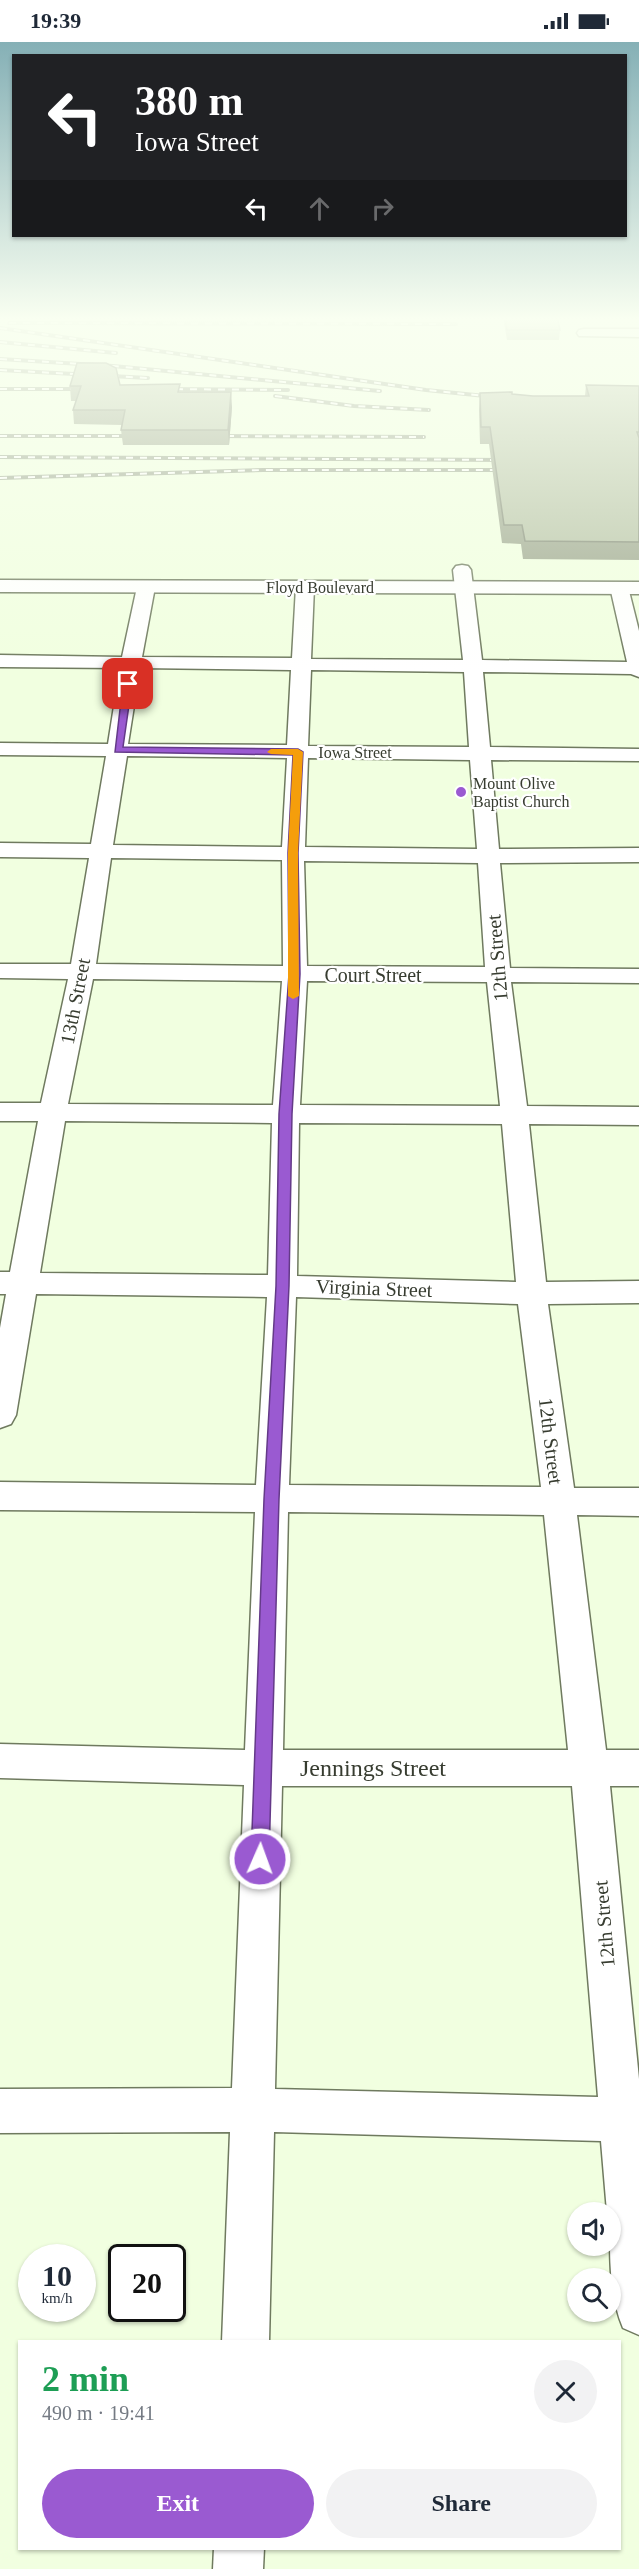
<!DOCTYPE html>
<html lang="en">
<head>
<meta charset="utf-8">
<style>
	:root { --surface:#fff; --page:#f2f2f3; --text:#1f2937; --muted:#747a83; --accent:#9a5ad1 }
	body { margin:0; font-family:Georgia,serif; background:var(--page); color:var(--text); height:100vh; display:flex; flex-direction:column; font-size:22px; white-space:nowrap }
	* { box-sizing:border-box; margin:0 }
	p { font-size:20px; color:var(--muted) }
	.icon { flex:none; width:33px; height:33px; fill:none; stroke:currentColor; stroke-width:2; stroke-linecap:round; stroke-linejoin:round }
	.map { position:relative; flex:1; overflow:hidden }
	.side { position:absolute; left:18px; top:2298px; width:603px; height:210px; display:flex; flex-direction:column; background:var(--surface); border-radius:0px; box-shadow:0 2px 4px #0004 }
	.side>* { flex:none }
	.banner { position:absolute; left:12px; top:12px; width:615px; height:183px; border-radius:0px; box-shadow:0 2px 4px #0004; background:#202124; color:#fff; overflow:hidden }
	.controls { position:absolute; left:567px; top:2160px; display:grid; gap:12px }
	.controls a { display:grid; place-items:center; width:54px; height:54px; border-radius:50%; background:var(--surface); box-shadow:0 2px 4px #0004; font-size:30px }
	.speed { position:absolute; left:18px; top:2202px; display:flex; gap:12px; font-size:30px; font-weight:700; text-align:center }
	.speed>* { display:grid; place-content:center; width:78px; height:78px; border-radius:50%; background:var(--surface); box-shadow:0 2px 4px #0004; line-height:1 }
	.speed small { font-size:15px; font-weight:400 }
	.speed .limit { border:3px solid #111; border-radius:9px; background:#fff; color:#111 }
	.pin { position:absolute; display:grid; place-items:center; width:51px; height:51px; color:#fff; margin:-26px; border-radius:12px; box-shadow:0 3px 9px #0006 }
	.me { position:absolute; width:66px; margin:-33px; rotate:2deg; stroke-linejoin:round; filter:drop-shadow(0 0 4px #0008) }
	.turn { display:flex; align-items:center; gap:21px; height:126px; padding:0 24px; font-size:27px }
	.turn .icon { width:78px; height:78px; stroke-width:2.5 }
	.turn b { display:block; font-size:42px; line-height:51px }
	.lanes { display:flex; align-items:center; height:57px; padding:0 24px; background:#0003; justify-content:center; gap:30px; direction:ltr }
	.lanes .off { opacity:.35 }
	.round { display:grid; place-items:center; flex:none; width:63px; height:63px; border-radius:32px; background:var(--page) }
	.headline { display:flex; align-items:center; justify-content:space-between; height:102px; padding:0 24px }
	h1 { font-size:36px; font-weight:600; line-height:45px; color:#1e9e55 }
	.action { display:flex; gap:12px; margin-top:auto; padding:12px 24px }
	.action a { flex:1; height:69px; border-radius:36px; background:var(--accent); color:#fff; font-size:24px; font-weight:600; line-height:69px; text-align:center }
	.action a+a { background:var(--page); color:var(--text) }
	.status { display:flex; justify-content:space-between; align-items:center; height:42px; padding:0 30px; background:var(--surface); direction:ltr }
	.status svg { height:16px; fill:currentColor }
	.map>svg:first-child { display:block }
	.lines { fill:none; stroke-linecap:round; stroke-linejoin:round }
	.minor-casing { stroke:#6f7a5f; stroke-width:3 }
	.major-casing { stroke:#6f7a5f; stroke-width:3 }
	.minor { fill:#fff; fill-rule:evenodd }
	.major { fill:#fff; fill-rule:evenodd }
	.rail-casing { stroke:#99a38d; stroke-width:4 }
	.rail { stroke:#fff; stroke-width:2; stroke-dasharray:7; stroke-linecap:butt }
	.wall { fill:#9ca68d }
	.shaded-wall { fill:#7f8773 }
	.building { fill:#b5c1a4; stroke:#7f8773; stroke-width:1.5 }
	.route { fill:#9a5ad1; stroke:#643a88; stroke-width:1.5 }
	.slow { fill:#f59e0b }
	.poi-dot { fill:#9a5ad1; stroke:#fff; stroke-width:2 }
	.labels { text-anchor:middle; stroke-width:4.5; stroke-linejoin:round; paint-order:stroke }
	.far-street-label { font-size:16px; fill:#373c30; stroke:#fff }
	.far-poi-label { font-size:16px; fill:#373c30; stroke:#fff; text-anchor:start }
	.street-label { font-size:20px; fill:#373c30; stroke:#fff }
	.near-street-label { font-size:24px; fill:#373c30; stroke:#fff }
</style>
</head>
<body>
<div class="status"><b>19:39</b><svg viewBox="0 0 49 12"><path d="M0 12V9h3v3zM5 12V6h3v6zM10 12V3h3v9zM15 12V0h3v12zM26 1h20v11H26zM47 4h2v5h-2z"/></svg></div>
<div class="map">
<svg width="639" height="2527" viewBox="0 0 639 2527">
	<rect width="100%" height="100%" fill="#f1ffe0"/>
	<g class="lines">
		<!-- minor casing -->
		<g class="minor-casing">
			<g id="minor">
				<path d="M584,287H639V295L579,294L577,291L579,288Z"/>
				<path d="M462,523L468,524L471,528L482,618L627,620L610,545L613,541H625L628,545L639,589V635L631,632L483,630L490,705L639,707V719L491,718L499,807L639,806V820L500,821L510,926L639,927V941L511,940L527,1064L639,1065V1083L529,1082L546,1240L639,1239V1261L548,1262L574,1446H639V1474L577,1473L606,1708H639V1744H610L639,2037V2293L623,2286C608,2251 610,2208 610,2170H607L601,2099L274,2090L269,2300H222L230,2090L0,2091V2047L232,2046L244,1743L0,1736V1702L245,1708L255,1470L0,1468V1440L256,1443L267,1255L36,1252L16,1373L11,1382L0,1386V1286L6,1252H0V1230H10L38,1079H0V1061H41L68,937L0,936V922H71L89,816L0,815V801L91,802L106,714L0,713V701L108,702L120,626L0,625V613L122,615L137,545L140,541H152L155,545L142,615L292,616L296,545L299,541H311L314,545L311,617L463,618L453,528L456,524ZM140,626L291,628L287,703L128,702ZM311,628L464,630L469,705L308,704ZM127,714L287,716L282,805L113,803ZM308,716L470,718L477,807L305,805ZM111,816L282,818L283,924L96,922ZM304,819L478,821L485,925L307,924ZM93,937L282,939L273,1063L68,1062ZM307,939L487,940L500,1064L300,1063ZM65,1079L272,1081L268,1233L40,1231ZM299,1081L502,1082L516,1240L297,1234ZM296,1255L518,1262L541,1445L289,1443ZM288,1470L544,1473L568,1708H283ZM282,1744H572L598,2055L275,2047Z"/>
				<path d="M214,2506H264L263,2527H213Z"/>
			</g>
		</g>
		<!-- major casing -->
		<g class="major-casing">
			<path id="major" d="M0,538L639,540V552L0,550Z"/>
		</g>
		<!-- minor -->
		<use href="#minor" class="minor"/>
		<!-- major -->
		<use href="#major" class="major"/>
		<!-- rail casing -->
		<g class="rail-casing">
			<g id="rail">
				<path d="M9,281L456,282"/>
				<path d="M0,286L426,348L495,355"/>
				<path d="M0,300L116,311"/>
				<path d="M0,317L113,324L380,349"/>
				<path d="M0,328L148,336"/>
				<path d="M0,347H87"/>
				<path d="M162,347L288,348"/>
				<path d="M275,354L354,364L429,368"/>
				<path d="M0,394H138"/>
				<path d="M213,394L424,395"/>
				<path d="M0,415L507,418"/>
				<path d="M0,436L263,428H510"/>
			</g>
		</g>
		<!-- rail -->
		<use href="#rail" class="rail"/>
	</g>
	<!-- wall -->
	<g class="wall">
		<path d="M503,275H557L560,288L559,298H507Z"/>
		<path d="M120,343L180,350L232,365L229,403H123L121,388L122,383L74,382L73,368L76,359H71L70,344Z"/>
		<path d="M586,343L639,344V518L523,517L521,502L502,501L489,402H480L479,368L480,351L533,354H585Z"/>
	</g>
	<!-- shaded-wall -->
	<path class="shaded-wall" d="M231,350L232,365L229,403L228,388Z"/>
	<!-- building -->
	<g class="building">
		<path d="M505,275H557L560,288H507Z"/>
		<path d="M77,321H106L116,326L120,343L180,342L178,350H231L228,388H121L125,368H73L81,344H70Z"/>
		<path d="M586,343L639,344V390H637L639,396V500L525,499L522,483H504L490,385H481L480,351L512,350V352L533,354H589Z"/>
	</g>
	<!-- sky -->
	<linearGradient id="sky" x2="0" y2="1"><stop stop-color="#85b0b6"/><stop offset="0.44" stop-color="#f9fff1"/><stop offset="1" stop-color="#f9fff1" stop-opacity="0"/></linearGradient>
	<rect width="639" height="629" fill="url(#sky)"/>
	<!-- route -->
	<path class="route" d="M128,639L132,642L123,705L298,707L303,710L298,811L300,932L292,1072L289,1244L279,1457L269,1817L266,1823L260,1826L254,1823L251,1817L264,1457L276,1244L279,1072L289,932L288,811L293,713L115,710L123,642Z"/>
	<!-- slow -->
	<path class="slow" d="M298,707L303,710L298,811L299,954L293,957L288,954V811L293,713L271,712L267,710L271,707Z"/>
	<!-- markers -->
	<circle class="poi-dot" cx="461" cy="750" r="6"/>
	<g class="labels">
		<!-- far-street labels -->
		<g class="far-street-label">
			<text x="320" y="551">Floyd Boulevard</text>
			<text x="355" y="716">Iowa Street</text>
		</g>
		<!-- far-poi labels -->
		<g class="far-poi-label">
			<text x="473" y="747">Mount Olive<tspan x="473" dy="18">Baptist Church</tspan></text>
		</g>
		<!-- street labels -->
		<g class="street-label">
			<text transform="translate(497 916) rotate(-95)" y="7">12th Street</text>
			<text x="373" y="940">Court Street</text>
			<text transform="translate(75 959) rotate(-79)" y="7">13th Street</text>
			<text transform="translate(374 1246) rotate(2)" y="7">Virginia Street</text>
			<text transform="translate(551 1399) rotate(83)" y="7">12th Street</text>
			<text transform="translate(604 1882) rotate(-95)" y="7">12th Street</text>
		</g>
		<!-- near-street labels -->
		<g class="near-street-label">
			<text x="373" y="1734">Jennings Street</text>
		</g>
	</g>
</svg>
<div class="controls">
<a><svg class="icon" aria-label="sound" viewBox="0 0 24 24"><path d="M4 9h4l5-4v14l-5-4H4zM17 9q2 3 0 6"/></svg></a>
<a><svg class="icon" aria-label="search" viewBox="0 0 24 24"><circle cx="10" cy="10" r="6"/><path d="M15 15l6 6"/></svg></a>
</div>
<div class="speed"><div>10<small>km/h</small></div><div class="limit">20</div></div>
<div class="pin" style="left:128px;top:642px;background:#d93025"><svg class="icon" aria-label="arrive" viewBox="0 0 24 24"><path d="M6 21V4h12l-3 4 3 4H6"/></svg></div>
<svg class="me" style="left:260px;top:1817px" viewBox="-20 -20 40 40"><circle r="17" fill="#9a5ad1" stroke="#fff" stroke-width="3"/><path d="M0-11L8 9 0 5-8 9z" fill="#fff"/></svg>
<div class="banner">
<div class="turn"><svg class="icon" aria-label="left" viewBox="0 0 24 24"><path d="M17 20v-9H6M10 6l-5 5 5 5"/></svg><div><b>380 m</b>Iowa Street</div></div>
<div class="lanes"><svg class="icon" aria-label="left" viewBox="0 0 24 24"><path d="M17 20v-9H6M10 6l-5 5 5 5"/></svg><svg class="icon off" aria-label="ahead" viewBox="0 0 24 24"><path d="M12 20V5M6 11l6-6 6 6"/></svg><svg class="icon off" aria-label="right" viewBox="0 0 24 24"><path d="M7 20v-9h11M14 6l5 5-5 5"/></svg></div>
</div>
<section class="side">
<div class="headline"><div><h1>2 min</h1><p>490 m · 19:41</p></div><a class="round"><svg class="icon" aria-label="close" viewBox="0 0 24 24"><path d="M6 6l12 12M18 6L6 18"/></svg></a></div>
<div class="action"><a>Exit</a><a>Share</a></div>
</section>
</div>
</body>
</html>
